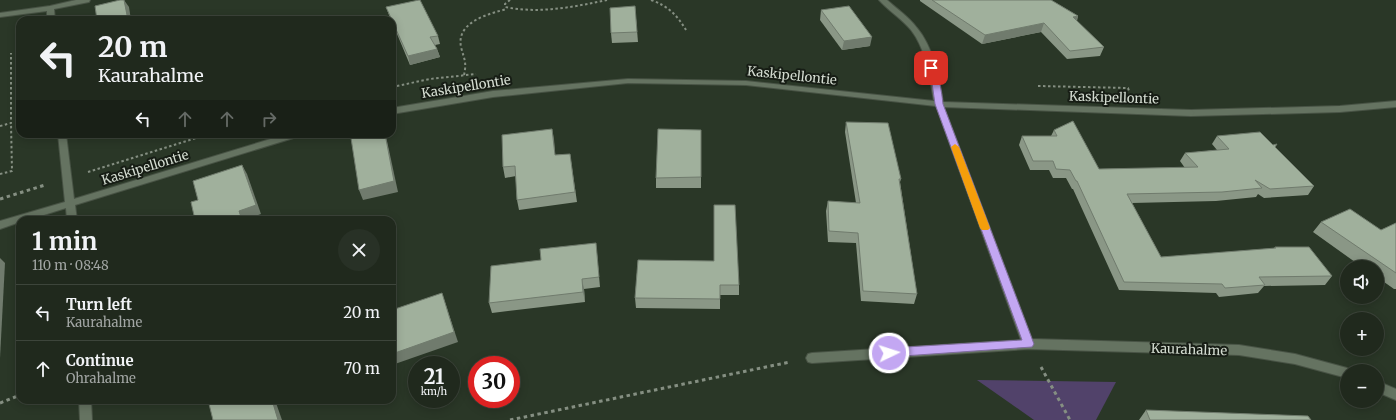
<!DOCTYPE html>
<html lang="en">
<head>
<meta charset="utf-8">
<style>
	:root { --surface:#20291d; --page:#283126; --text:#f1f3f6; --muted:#a2a6a4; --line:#3d453b }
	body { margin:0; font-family:Merriweather,serif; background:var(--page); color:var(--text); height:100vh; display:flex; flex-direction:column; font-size:15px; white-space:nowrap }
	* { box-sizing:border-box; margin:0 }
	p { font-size:13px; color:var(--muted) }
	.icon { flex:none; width:22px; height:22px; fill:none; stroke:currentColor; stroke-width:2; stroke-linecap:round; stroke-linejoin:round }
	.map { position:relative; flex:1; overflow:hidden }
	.sheet { position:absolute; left:16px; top:216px; width:380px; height:188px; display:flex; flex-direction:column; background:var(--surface); border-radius:12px; box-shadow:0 2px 10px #0003,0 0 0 1px var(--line) }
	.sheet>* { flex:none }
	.top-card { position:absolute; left:16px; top:16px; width:380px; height:122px; border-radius:12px; box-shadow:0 2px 10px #0003,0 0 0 1px var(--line); background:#20291d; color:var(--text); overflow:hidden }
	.buttons { position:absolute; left:1340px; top:260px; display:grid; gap:8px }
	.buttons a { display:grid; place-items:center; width:44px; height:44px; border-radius:50%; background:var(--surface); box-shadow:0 2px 10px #0003,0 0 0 1px var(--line); font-size:20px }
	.speed { position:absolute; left:408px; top:356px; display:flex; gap:8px; font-size:20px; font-weight:700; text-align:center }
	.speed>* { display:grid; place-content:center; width:52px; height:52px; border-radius:50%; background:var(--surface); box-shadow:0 2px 10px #0003,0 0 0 1px var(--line); line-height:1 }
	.speed small { font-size:10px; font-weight:400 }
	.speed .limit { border:6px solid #d22; background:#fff; color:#111 }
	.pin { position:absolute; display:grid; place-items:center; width:34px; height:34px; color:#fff; margin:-17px; border-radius:8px; box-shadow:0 2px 6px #0006 }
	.me { position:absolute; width:44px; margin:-22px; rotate:86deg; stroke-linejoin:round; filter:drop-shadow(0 0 3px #0008) }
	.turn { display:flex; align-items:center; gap:14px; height:84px; padding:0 16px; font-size:18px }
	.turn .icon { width:52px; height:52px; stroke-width:2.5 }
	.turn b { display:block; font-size:28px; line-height:34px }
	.lanes { display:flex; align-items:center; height:38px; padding:0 16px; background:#0003; justify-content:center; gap:20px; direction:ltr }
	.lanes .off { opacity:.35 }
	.round { display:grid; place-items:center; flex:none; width:42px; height:42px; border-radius:21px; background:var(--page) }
	.summary { display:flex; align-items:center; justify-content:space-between; height:68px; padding:0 16px }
	h1 { font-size:24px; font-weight:700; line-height:30px }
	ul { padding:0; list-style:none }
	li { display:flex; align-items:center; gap:12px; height:56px; padding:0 16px; border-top:1px solid var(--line) }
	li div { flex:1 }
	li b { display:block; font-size:15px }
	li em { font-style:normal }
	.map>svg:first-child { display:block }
	.green { fill:#51426a }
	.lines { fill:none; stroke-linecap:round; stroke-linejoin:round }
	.service-casing { stroke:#485345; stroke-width:2 }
	.minor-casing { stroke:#485345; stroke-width:2 }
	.path-far1 { stroke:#858f82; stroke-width:2; stroke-dasharray:2.5 2.5; stroke-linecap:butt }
	.path { stroke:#858f82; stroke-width:3; stroke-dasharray:3.5 3.5; stroke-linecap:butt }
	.service { fill:#657361; fill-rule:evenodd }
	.minor { fill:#657361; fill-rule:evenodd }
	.wall { fill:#8a9786 }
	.shaded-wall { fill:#707b6d }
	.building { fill:#a0b09c; stroke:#707b6d }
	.route { fill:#c3a7f2; stroke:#7f6d9d }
	.slow { fill:#f59e0b }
	.labels { text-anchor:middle; stroke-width:4; stroke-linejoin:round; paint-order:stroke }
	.street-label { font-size:13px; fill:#d4dcd1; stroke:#171d15 }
</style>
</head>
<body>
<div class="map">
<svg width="1396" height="420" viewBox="0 0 1396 420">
	<rect width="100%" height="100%" fill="#2a3727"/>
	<!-- green -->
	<path class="green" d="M977,380L1116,382L1096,420H1034Z"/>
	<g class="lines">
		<!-- service casing -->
		<g class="service-casing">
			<path id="service" d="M1396,101V107L1340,112L1191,116L1187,113L1191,110L1340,106Z"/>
		</g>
		<!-- minor casing -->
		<g class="minor-casing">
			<g id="minor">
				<path d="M76,0H90L89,2L54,9L55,20H47V11L0,17V13L50,6Z"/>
				<path d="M879,0H887C897,9 909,17 917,28C933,47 939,77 943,102L1191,110L1195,113L1191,116L944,107L1032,339L1239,345L1295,354L1347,368L1352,371H1347V378L1295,364L1239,355L1028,349L812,363L808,362L806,358L808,354L812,353L1021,340L936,106L746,85L628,83L493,97L392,114V108L493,91L628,79L746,81L934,101C930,78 926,49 911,30C902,19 889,11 879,0Z"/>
				<path d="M58,134H66L74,199L287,134H301L300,136L75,205L77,220H67L66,208L28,220H20V222L0,229V221L65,202Z"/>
				<path d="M1377,381L1396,389V400L1377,392Z"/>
				<path d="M79,400H91L92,420H80Z"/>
			</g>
		</g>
		<!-- path-far1 -->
		<g class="path-far1">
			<path d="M510,0L505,4V7C540,14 573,7 607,0"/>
			<path d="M651,0C668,6 677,15 686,30"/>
			<path d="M464,75C467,62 464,59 461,47C456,22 488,14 507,9"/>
			<path d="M1038,86L1128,88L1129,91"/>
			<path d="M392,87L430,79L476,74"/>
			<path d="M0,126L11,123V53"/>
			<path d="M88,172L209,134"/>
			<path d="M0,174L12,171L11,123"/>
		</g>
		<!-- path -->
		<g class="path">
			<path d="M0,199L45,185"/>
			<path d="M1041,367L1070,420"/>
			<path d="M0,403L20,395"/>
			<path d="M510,420L790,362"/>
		</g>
		<!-- service -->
		<use href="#service" class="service"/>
		<!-- minor -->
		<use href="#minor" class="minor"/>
	</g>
	<!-- wall -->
	<g class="wall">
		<path d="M920,0H1051L1078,16L1077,21L1104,47L1100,56L1067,59L1041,32L982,44L920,1Z"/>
		<path d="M635,6L638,42L612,43L611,33Z"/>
		<path d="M386,7L438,36L440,44L435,45L437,49L440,57L410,65L392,22V20H391L389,15Z"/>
		<path d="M821,10L870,46L842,50L820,20Z"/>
		<path d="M846,122L901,179L900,182L917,294L914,304L861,301L856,243L828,242L826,211L828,201L856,203L845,132Z"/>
		<path d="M552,129L555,155L570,154L577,202L519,210L517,200L516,176L505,178L503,167Z"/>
		<path d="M701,130V188H656V178Z"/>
		<path d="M1054,130L1099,169L1185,168L1180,161L1185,153L1217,150L1212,144L1217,136L1275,147L1314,186L1308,195L1264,198L1258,194L1256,197L1216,201L1132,203L1161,257L1273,249L1275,247L1332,276L1325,285L1264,286L1258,293L1219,297L1216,293L1119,290L1073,189H1072L1066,178H1053L1049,170H1030L1019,145L1022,136H1051Z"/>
		<path d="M1321,222L1381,230L1396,223V289H1394L1377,277V267H1362L1313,232Z"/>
		<path d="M597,253L600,287L584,289L585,302L492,313L489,303Z"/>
		<path d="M638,260L739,285V295H720V309L636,308L635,298Z"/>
		<path d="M1146,410L1311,420H1139Z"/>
	</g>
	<!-- shaded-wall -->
	<g class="shaded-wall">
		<path d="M124,0L129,7L131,20H128Z"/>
		<path d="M1078,16L1075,24L1073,17Z"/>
		<path d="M1044,23L1041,32L982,44L985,35Z"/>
		<path d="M872,37L870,46L842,50L844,41Z"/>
		<path d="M437,49L440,57L410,65L408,56Z"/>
		<path d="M552,129L554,139L556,166L555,155Z"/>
		<path d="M385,134L387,141L398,192L363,200L359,190Z"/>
		<path d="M242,165L247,174L261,214L244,220H242L239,211Z"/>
		<path d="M0,258L5,263L0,358Z"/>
		<path d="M582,279L584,289L585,302L583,292Z"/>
		<path d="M442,293L458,342L392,365V354Z"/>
		<path d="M272,400H275L282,420H278Z"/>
	</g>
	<!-- building -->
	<g class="building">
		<path d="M120,0H124L128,20H97L95,6Z"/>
		<path d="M419,0H420L438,36L430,37L437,49L408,56L386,7Z"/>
		<path d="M932,0H1051L1078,16L1073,17L1104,47L1070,51L1044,23L985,35Z"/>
		<path d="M635,6L637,32L611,33L610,8Z"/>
		<path d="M849,6L872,37L844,41L821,10Z"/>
		<path d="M1073,121L1099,169L1198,167L1185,153L1229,149L1217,136L1260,132L1273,145L1277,144L1275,147L1314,186L1270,189L1255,180L1262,188L1222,192L1127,194L1161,257L1276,248L1275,247H1309L1332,276L1259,277L1265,285L1225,288L1222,284L1124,282L1077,181H1076L1070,170L1056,169L1053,161H1033L1022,136H1057L1054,130Z"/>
		<path d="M846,122L888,123L901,179H899L917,294L863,291L858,233L829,231L828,201L860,203Z"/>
		<path d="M552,129L555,155L570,154L575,192L517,200L515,166L503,167L502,135Z"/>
		<path d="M658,129L701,130V177L656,178Z"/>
		<path d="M369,134H385L394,181L359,190L351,138Z"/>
		<path d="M242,165L256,205L239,211L242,220H195L191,202L198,200L193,181Z"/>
		<path d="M714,205H735L739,285H720V299L635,298L638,260L714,261Z"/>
		<path d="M1350,209L1381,230L1396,223V273L1321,222Z"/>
		<path d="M596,243L599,277L582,279L583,292L489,303L491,266L541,260L540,249Z"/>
		<path d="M442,293L454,332L392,354V310Z"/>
		<path d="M208,400H272L278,420H213Z"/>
		<path d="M1146,410L1308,416L1311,420H1150Z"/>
	</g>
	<!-- route -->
	<path class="route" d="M928,66H931C939,69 942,95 943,104L1034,344L1032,347L889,357L886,356L884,353L886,349L889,348L1022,340L935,104L932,83L927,68Z"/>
	<!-- slow -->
	<path class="slow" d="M955,144L959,147L990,228L988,230H982L980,228L951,147Z"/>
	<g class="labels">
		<!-- street labels -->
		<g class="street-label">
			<text transform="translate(792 75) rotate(6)" y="5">Kaskipellontie</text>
			<text transform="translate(466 86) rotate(-9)" y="5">Kaskipellontie</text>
			<text transform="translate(1114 97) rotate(2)" y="5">Kaskipellontie</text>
			<text transform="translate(145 167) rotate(-17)" y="5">Kaskipellontie</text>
			<text transform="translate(1189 349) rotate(2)" y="5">Kaurahalme</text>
		</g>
	</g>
</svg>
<div class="buttons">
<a><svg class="icon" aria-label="sound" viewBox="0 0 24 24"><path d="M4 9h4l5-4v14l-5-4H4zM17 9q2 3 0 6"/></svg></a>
<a>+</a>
<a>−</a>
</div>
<div class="speed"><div>21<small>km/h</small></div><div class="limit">30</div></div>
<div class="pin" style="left:931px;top:68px;background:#d93025"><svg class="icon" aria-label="arrive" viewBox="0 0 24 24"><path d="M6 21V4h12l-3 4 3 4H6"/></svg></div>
<svg class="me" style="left:889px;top:353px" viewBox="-20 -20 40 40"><circle r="17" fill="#c3a7f2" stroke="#fff" stroke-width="3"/><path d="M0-11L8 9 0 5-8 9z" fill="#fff"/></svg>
<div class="top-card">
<div class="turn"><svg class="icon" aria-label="left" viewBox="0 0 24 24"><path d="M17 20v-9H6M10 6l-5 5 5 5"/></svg><div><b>20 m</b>Kaurahalme</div></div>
<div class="lanes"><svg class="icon" aria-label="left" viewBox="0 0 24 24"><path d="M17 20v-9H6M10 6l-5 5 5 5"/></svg><svg class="icon off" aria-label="ahead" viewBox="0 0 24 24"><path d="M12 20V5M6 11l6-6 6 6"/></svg><svg class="icon off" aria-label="ahead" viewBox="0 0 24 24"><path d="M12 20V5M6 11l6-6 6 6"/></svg><svg class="icon off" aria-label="right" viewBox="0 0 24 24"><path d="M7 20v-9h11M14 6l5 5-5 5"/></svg></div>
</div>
<section class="sheet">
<div class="summary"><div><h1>1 min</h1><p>110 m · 08:48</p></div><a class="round"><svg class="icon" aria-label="close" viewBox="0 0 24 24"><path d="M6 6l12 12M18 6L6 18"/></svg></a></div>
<ul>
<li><svg class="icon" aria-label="left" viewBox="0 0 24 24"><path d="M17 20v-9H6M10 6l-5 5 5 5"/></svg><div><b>Turn left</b><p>Kaurahalme</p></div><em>20 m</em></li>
<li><svg class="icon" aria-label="ahead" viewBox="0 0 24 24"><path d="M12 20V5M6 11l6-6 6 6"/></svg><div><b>Continue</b><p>Ohrahalme</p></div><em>70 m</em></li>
</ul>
</section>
</div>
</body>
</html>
